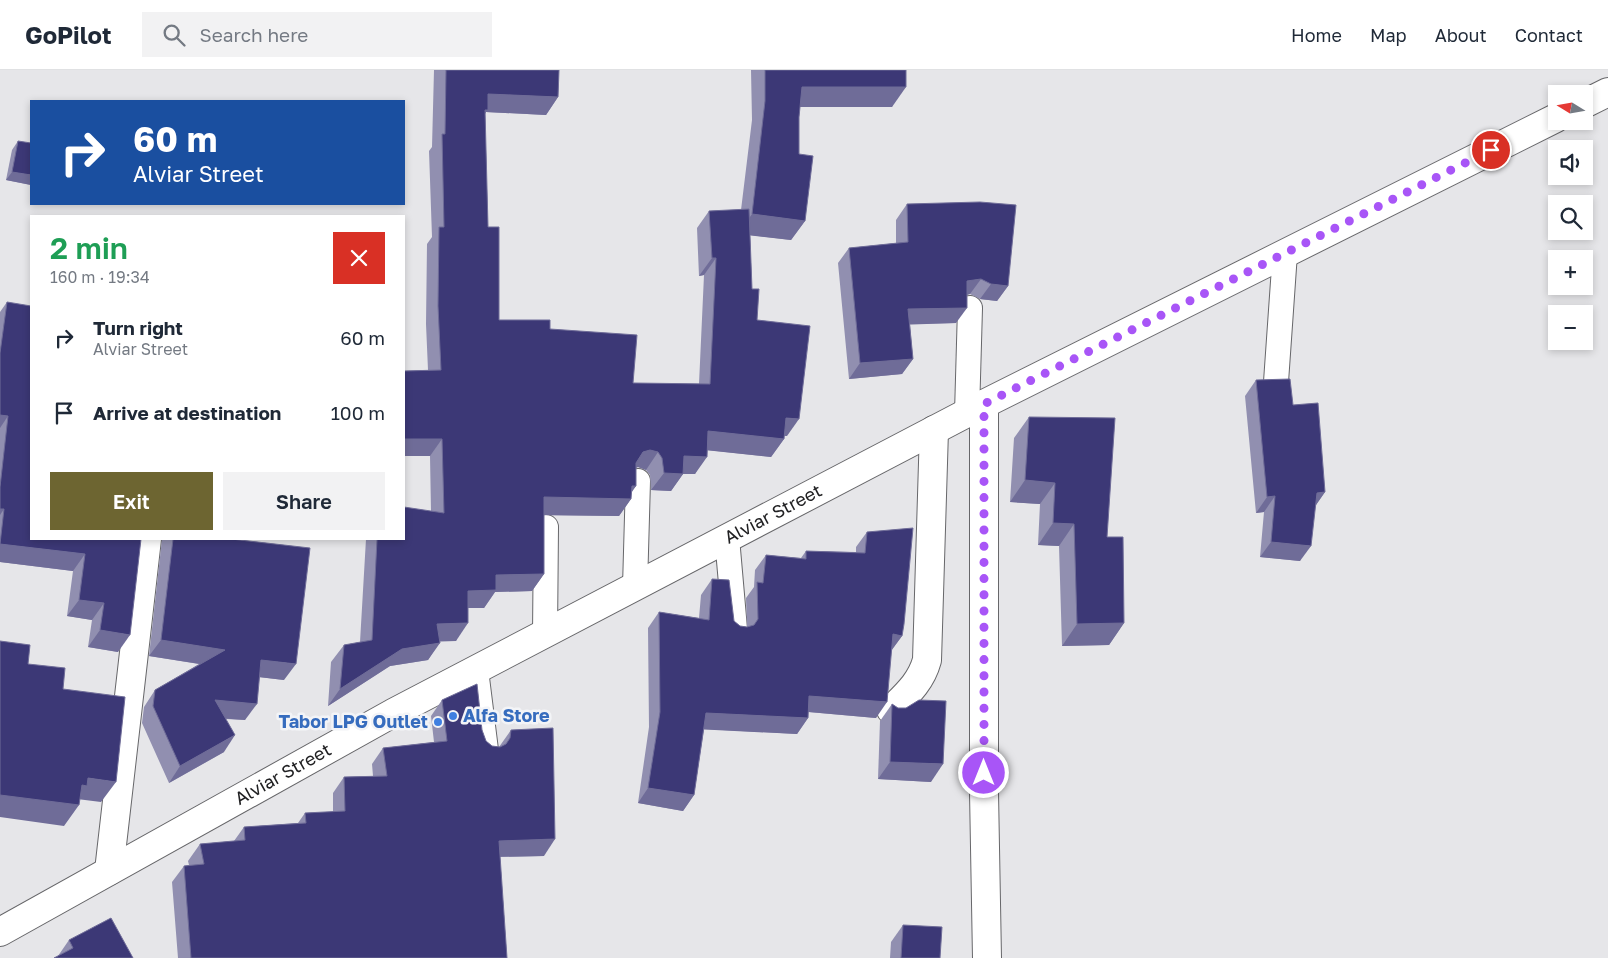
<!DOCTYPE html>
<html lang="en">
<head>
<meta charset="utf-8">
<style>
	:root { --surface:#fff; --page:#f2f2f3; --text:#1f2937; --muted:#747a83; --line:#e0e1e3; --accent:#6d6531 }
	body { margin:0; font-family:"Golos Text",sans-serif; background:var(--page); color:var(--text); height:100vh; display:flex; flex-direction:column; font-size:19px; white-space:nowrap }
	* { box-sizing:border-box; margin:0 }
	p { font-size:16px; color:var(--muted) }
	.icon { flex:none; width:28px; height:28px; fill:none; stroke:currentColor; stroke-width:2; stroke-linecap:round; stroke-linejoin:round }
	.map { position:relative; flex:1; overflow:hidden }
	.sheet { position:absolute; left:30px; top:145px; width:375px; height:325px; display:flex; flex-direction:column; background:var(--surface); border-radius:0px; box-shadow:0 2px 8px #0003 }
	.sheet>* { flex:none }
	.hud { position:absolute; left:30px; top:30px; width:375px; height:105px; border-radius:0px; box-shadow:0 2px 8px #0003; background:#1a4fa0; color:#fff; overflow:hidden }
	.needle { width:32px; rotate:281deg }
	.buttons { position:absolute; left:1548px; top:15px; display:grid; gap:10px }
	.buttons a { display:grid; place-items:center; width:45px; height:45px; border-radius:0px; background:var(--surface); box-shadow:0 2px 8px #0003; font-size:25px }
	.pin { position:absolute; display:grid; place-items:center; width:42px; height:42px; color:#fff; margin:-21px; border:2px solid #fff; border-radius:50%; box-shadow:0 1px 5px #0007 }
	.me { position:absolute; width:55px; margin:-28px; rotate:0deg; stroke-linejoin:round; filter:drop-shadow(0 0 4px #0008) }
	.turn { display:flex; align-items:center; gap:18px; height:105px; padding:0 20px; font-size:22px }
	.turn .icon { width:65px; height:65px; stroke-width:2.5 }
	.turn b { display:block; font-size:35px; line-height:42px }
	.round { display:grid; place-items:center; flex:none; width:52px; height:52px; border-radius:0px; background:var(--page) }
	.head { display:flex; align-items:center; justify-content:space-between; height:85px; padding:0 20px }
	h1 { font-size:30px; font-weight:600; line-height:38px; color:#1e9e55 }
	.cta { display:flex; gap:10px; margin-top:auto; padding:10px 20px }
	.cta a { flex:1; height:58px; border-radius:0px; background:var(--accent); color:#fff; font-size:20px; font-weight:600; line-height:58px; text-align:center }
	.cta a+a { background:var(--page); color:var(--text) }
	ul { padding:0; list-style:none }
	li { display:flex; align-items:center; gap:15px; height:75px; padding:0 20px }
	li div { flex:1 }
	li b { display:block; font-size:19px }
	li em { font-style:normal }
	header { display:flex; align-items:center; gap:30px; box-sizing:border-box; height:70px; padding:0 25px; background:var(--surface); border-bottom:1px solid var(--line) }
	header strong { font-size:24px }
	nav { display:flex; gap:28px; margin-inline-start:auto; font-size:18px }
	.search { width:350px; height:45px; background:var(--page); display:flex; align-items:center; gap:12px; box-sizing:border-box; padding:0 18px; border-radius:0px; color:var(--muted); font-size:19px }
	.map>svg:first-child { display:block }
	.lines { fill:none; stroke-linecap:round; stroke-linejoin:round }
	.lane-casing { stroke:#67676a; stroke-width:26 }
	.street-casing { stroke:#67676a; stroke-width:30 }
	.secondary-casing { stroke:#67676a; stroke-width:30 }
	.lane { stroke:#fff; stroke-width:24 }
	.street { stroke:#fff; stroke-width:28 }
	.secondary { stroke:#fff; stroke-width:28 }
	.wall { fill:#918fb0 }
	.shaded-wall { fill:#6f6c98 }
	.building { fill:#3c3876; stroke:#6f6c98 }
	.route { stroke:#a855f7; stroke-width:9; stroke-dasharray:0 16.2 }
	.shop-dot { fill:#3f7fe0; stroke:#f3f4f7; stroke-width:2 }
	.labels { text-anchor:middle; stroke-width:5; stroke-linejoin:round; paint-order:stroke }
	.street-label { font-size:18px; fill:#212123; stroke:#f3f4f7 }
	.shop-label { font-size:18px; font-weight:bold; fill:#366cbe; stroke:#f3f4f7; text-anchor:start }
</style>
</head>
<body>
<header>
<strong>GoPilot</strong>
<div class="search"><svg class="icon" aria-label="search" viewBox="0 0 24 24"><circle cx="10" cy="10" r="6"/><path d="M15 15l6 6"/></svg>Search here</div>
<nav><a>Home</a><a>Map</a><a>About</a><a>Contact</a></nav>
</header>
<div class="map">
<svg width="1608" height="888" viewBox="0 0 1608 888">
	<rect width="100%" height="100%" fill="#e6e6e9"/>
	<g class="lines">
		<!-- lane casing -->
		<g class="lane-casing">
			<g id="lane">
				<path d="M1276,312L1285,183"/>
				<path d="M967,343L970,238"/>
				<path d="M727,468L735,559"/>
				<path d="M635,517L638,411"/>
				<path d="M545,564L546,457"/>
				<path d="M476,600L486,680"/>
			</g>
		</g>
		<!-- street casing -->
		<g class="street-casing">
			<g id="street">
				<path d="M984,334V722L987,888"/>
				<path d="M891,640C907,624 921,612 927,590L934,360"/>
				<path d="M109,801L147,469"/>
			</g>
		</g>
		<!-- secondary casing -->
		<g class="secondary-casing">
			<g id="secondary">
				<path d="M1584,34L1608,22"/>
				<path id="s1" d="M0,862L393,643L984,334L1556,48"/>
			</g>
		</g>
		<!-- lane -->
		<use href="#lane" class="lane"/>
		<!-- street -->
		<use href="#street" class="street"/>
		<!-- secondary -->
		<use href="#secondary" class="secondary"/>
	</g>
	<!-- wall -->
	<g class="wall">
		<path d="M434,0H559L558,27L546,45L486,42L485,44L488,157L499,250L550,259L633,313L699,314L704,205L699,206L697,158L709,141L741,140L752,50L751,0H906L892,37H800L799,47V84L805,151L791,170L750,165L752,219L757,250L787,366H784V369L771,387L707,380L695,404H683L671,421L651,420L650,405L646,400L638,397L636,398V416L631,422V429L619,446L544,445V504L532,521L495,522L484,538H468L456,571H440L428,590L390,596L328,636L331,592L344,575L360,572L366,469H404L431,441L430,386H404V301L428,300L426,254L427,174L432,167L429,81L432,77Z"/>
		<path d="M18,71L31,115L6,110L12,80Z"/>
		<path d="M907,134L1008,216L997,231L980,229L970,224L967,225L956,253L910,254L913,289L902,304L849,309L838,193L849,178L896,173V150Z"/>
		<path d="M7,232L31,469H141L118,582L88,577L92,550L67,546L73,501L0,492V242Z"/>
		<path d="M1256,310L1293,335L1325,422L1315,436L1300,491L1260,487L1264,442L1256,443L1245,326Z"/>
		<path d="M1029,347L1107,467L1124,553L1109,575L1062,576L1059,476L1038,475L1040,434L1010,432L1014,368Z"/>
		<path d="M867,462L902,566L891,581L876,648L808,642V648L797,664L704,659L694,725L683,741L638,733L649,657L648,558L659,542L699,548L701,525L712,509L734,551L740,556L747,557L746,528L754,517L755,500L766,485L801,488L806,481L856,482V477Z"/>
		<path d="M162,469H231L284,610L259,607L245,650L226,649L224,682L169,713L142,653L144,637L155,620L199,594L149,586Z"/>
		<path d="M442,630L482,660L486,671L492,676L499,677L511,660L544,786L500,787L507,888H178L172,812L184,796L189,795L188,791L200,774L234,771L244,757L298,753L305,743L333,742V723L344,707L373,706L372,694L383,678L434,672L431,646Z"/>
		<path d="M892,634L931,712L878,709L880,651Z"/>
		<path d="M903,855L940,888H890L891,872Z"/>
		<path d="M69,870L133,888L58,886Z"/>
	</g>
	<!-- shaded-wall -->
	<g class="shaded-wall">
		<path d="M802,17H906L892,37H788Z"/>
		<path d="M488,24L558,27L546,45L486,42L476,58Z"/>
		<path d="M12,102L31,105V115L6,110Z"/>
		<path d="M752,144L805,151L791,170L738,164Z"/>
		<path d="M712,188H716L704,205L699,206Z"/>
		<path d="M981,209L970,224L956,227L967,211Z"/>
		<path d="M991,214L1008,216L997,231L980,229Z"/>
		<path d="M967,238L956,253L897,255L908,239Z"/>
		<path d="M913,289L902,304L849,309L860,293Z"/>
		<path d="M0,345L8,346L0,358Z"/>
		<path d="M786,348L799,349L787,366L774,365Z"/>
		<path d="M708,361L784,369L771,387L695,379Z"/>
		<path d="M404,369H442L430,386H404Z"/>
		<path d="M650,380L658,382L646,400L638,397L631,399L643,382Z"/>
		<path d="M684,386L707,387L695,404H683L671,421L651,420L664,403Z"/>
		<path d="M1025,410L1055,413L1040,434L1010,432Z"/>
		<path d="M632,416H636L627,429H631L619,446L532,445L544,427Z"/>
		<path d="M1325,422L1314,438L1317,423Z"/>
		<path d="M1275,426L1264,442L1256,443L1267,427Z"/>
		<path d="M0,439H4L0,445Z"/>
		<path d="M1053,453L1074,454L1059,476L1038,475Z"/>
		<path d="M1271,472L1311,476L1300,491L1260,487Z"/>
		<path d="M0,474L85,484L73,501L0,492Z"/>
		<path d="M544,504L532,521L495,522L484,538H456L468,521L496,505Z"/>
		<path d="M79,530L104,533L92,550L67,546Z"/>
		<path d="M468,553L456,571L425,572L437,554Z"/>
		<path d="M1124,553L1109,575L1062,576L1077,554Z"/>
		<path d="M100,560L130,565L118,582L88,577Z"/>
		<path d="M893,564L902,566L891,581Z"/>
		<path d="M161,570L225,580L213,596L149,586Z"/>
		<path d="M440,573L428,590L390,596L328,636L340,619L402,579Z"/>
		<path d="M261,590L296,594L284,610L249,606Z"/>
		<path d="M809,626L887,632L876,648L798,641Z"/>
		<path d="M215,630L257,634L245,650L204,647Z"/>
		<path d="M706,643L808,648L797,664L695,659Z"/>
		<path d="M235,665L224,682L169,713L180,696Z"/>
		<path d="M890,692L943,694L931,712L878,709Z"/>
		<path d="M88,708L116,712L101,732L77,729L79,735L64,756L0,747V725Z"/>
		<path d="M648,718L694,725L683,741L638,733Z"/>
		<path d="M555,769L544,786L487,787L499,771Z"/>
	</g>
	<!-- building -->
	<g class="building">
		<path d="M446,0H559L558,27L488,24V40H485L488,157H499V250H550V259L637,265L633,313L710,314L716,188H712L709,141L749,139L752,219H759L757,250L810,256L799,349L786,348L784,369L708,361L707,387L684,386L683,404L664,403L662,388L658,382L650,380L643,382L636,393V416H632L631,429L544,427V504L496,505V520L468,521V553L437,554L440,573L402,579L340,619L344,575L372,570L377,469H404V437L444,443L442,369H404V301L441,300L438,236L439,157H444L442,64H445Z"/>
		<path d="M765,0H906V17H802L799,47V84L813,86L805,151L752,144L765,31Z"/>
		<path d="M18,71L31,73V105L12,102Z"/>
		<path d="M980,132L1016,135L1008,216L991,214L981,209L967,211V238L908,239L913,289L860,293L849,178L908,172L907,134Z"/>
		<path d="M7,232L31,236V469H141L130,565L100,560L104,533L79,530L85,484L0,474L4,439H0V417L8,346L0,345V283Z"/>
		<path d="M1290,309L1293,335L1318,333L1325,422L1317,423L1311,476L1271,472L1275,426L1267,427L1256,310Z"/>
		<path d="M1029,347L1115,348L1107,467H1123L1124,553L1077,554L1074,454L1053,453L1055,413L1025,410Z"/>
		<path d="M913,458L904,554L902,566L893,564L887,632L809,626L808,648L706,643L694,725L648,718L660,642L659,542L709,550L712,509L729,510L734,551L740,556L747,557L754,555L758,549L757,512L763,513L766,485L806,489V481L865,483L867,462Z"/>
		<path d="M173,469H231L310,478L296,594L261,590L257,634L215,630L235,665L180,696L153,636L155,620L225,580L161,570Z"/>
		<path d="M0,571L30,575L28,594L65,598L63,619L125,627L116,712L88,708L87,716L82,715L79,735L0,725Z"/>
		<path d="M477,614L482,660L486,671L492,676L500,677L506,674L510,668L511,660L553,658L555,769L499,771L507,888H191L184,796L204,794L200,774L245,770L244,757L306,753L305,743L345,741L344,707L387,706L383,678L447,671L442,630Z"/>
		<path d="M919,630L946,631L943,694L890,692L892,634L898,638H906Z"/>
		<path d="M111,848L133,888H54L73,878L69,870Z"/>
		<path d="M903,855L942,857L940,888H901Z"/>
	</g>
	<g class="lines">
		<!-- route -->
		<path class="route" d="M984,703V334L1491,80"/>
	</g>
	<!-- markers -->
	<g class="shop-dot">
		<circle cx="453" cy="646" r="5"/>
		<circle cx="438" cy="652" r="5"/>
	</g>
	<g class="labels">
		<!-- street labels -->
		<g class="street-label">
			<text dy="6" stroke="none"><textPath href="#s1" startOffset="879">Alviar Street</textPath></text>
			<text dy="6" stroke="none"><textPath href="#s1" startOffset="324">Alviar Street</textPath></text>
		</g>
		<!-- shop labels -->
		<g class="shop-label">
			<text x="463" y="652">Alfa Store</text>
			<text x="428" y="658" text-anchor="end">Tabor LPG Outlet</text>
		</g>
	</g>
</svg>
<div class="buttons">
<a><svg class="needle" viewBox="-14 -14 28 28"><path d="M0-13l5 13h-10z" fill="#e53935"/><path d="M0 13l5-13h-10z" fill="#747a83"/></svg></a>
<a><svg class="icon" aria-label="sound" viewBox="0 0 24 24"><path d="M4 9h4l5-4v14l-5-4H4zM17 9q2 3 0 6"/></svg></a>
<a><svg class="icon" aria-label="search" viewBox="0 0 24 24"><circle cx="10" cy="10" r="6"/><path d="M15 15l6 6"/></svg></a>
<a>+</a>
<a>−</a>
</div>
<div class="pin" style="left:1491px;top:80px;background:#d93025"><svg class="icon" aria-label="arrive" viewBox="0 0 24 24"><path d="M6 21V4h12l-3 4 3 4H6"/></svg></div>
<svg class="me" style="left:984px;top:703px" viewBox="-20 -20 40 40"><circle r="17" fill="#a855f7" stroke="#fff" stroke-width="3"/><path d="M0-11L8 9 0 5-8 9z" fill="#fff"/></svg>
<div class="hud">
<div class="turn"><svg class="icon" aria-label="right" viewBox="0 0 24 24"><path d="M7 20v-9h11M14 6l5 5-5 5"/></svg><div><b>60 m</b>Alviar Street</div></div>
</div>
<section class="sheet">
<div class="head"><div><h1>2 min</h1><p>160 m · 19:34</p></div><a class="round" style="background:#d93025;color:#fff"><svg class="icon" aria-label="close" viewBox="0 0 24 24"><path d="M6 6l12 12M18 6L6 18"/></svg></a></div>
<ul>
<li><svg class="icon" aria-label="right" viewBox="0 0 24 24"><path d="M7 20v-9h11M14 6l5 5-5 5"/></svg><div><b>Turn right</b><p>Alviar Street</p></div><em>60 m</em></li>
<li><svg class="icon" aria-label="arrive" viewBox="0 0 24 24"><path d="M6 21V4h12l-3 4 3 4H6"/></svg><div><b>Arrive at destination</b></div><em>100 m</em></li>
</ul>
<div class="cta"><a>Exit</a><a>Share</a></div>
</section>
</div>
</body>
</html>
